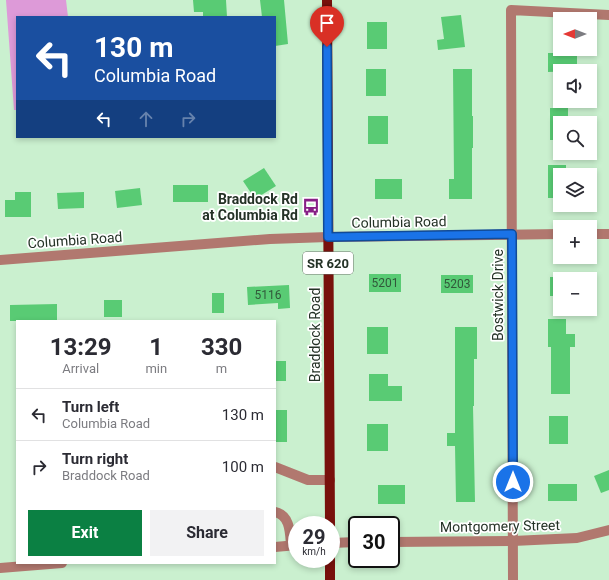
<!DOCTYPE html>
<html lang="en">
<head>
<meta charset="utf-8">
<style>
	:root { --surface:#fff; --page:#f2f2f3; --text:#2b2b33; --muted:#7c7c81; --line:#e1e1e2; --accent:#0b8043 }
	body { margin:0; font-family:Roboto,sans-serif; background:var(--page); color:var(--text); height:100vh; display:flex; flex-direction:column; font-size:15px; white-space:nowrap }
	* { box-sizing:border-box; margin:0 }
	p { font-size:13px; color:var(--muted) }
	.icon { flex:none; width:22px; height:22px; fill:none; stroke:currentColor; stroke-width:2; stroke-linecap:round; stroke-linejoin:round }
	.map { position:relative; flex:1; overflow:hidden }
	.panel { position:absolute; left:16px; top:320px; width:260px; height:244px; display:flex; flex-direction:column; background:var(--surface); border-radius:0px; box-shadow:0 2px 6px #0003 }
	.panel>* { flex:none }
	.hud { position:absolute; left:16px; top:16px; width:260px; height:122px; border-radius:0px; box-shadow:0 2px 6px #0003; background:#1a4fa0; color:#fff; overflow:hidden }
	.needle { width:26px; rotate:270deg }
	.tools { position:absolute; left:553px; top:12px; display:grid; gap:8px }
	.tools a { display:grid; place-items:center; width:44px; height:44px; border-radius:0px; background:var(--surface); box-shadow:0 2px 6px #0003; font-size:20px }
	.speed { position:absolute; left:288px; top:516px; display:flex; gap:8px; font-size:20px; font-weight:700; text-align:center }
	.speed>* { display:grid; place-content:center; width:52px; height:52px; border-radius:50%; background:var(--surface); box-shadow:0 2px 6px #0003; line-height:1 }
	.speed small { font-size:10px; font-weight:400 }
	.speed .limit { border:2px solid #111; border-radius:6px; background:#fff; color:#111 }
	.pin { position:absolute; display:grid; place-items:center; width:34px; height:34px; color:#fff; margin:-41px -17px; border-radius:50% 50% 50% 0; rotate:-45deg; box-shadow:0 0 4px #0007 }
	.pin .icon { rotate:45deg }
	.me { position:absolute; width:44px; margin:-22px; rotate:0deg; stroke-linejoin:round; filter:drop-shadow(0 0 3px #0008) }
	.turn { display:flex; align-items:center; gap:14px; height:84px; padding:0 12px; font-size:18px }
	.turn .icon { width:52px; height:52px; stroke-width:2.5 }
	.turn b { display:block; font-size:28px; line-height:34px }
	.lanes { display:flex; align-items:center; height:38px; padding:0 12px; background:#0003; justify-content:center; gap:20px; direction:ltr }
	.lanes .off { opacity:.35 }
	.eta { display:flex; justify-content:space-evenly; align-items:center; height:68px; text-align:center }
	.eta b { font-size:24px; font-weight:700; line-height:28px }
	.button { display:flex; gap:8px; margin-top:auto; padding:8px 12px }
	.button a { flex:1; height:46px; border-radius:0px; background:var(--accent); color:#fff; font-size:16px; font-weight:700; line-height:46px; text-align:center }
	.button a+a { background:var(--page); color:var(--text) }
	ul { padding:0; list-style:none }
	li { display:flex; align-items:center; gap:12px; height:52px; padding:0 12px; border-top:1px solid var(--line) }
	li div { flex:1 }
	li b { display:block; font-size:15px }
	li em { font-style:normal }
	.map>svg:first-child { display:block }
	.green { fill:#dd9ad8 }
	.building { fill:#59cb74 }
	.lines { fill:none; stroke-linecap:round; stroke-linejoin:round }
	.minor { stroke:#b1786f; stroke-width:10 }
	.major { stroke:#78110c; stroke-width:10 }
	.route-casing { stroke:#114b97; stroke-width:10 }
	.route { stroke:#1a73e8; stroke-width:7 }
	.labels { text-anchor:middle; stroke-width:3.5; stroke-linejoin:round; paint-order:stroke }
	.number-label { font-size:12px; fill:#31583a }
	.shield { fill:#fff; stroke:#667067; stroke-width:1 }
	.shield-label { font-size:13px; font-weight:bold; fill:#243226 }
	.poi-label { font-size:14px; font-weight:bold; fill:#243226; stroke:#fff; text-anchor:end }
	.street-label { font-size:14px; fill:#243226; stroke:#fff }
</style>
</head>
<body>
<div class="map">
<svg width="609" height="580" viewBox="0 0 609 580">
	<rect width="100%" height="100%" fill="#caf0cf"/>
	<!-- green -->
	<path class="green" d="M6,0H66L68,17H17V110H14Z"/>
	<!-- building -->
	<g class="building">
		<path d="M193,0H226L227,17H203V12H194Z"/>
		<path d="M260,0H284L288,44L275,46V17H262Z"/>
		<path d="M461,15L465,47L438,50L437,40L444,39L441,17Z"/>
		<rect x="367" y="22" width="20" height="27"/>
		<path d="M548,53H577V71L548,72Z"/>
		<rect x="366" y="69" width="20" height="27"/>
		<path d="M453,69H472V116H473V148H472V199H449V179H454Z"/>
		<path d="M550,108H568V123H560V140H550Z"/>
		<rect x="368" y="116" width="20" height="28"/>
		<path d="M548,165H566V175H560V198H548Z"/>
		<path d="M264,168L276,186L255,199L243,181Z"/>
		<rect x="375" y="179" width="27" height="20"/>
		<rect x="173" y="185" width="35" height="17"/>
		<path d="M140,188L142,205L117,208L115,191Z"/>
		<path d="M15,192H31V217H5V200H15Z"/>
		<path d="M84,192V208L58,209L57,193Z"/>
		<rect x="369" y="274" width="32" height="18"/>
		<rect x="441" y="275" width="32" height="18"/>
		<rect x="550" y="277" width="10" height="19"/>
		<path d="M289,285L290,308L278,309V303L248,305L247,287Z"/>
		<rect x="212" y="293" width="12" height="20"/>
		<rect x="104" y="300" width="18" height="17"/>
		<path d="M57,304V321H10V305Z"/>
		<path d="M548,319H566V334H575V347H570V394H551V347H548Z"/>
		<rect x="367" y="327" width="21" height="27"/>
		<path d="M455,327H477V359H474V406H473L475,502H456L455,446H447V433H455Z"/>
		<rect x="275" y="361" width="11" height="20"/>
		<path d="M369,374H388V386H402V401H369Z"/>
		<rect x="275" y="410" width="12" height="32"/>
		<rect x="549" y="416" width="19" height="28"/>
		<rect x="367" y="424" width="21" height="27"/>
		<path d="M609,470V490L601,493L594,476Z"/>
		<rect x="548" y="484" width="29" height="17"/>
		<rect x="378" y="485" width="27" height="19"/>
	</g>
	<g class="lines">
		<!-- minor -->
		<g class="minor">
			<path d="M590,234H609"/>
			<path d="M0,260L270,239L328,237L560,234"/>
			<path d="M275,467L308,480H330"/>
			<path d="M275,512C290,515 290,532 291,545"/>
			<path d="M391,542L513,541L577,538L609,530"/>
			<path d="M331,543L357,542"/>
			<path d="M275,547L297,545"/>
			<path d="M0,568L62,563"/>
			<path d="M513,580L511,10L609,15"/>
		</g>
		<!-- major -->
		<g class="major">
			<path d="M327,0L330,525"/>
			<path d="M330,559V580"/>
		</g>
	</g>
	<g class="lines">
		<!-- route casing -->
		<g class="route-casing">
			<path id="route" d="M327,47L328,237L512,234L513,482"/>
		</g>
		<!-- route -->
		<use href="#route" class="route"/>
	</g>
	<!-- icons -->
	<defs>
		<g id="bus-bare" transform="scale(1.38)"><path d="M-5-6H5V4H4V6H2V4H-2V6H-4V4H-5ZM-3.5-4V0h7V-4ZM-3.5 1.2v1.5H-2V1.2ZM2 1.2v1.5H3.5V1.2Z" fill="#871f86" stroke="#fff" stroke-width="2.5" paint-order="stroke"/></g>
	</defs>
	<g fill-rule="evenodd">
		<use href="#bus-bare" x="311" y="207"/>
	</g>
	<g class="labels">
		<!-- number labels -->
		<g class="number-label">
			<text x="385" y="287">5201</text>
			<text x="457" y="288">5203</text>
			<text x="268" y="299">5116</text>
		</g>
		<!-- shield labels -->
		<rect class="shield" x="303" y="252" width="50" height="22" rx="3"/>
		<g class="shield-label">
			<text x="328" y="268">SR 620</text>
		</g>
		<!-- poi labels -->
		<g class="poi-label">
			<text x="298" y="204">Braddock Rd<tspan x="298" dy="16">at Columbia Rd</tspan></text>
		</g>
		<!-- street labels -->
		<g class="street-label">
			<text transform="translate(399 222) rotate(-1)" y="5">Columbia Road</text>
			<text transform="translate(75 240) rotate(-4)" y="5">Columbia Road</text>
			<text transform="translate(498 295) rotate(-90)" y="5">Bostwick Drive</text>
			<text transform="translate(315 335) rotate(-90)" y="5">Braddock Road</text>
			<text transform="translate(500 526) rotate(-1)" y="5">Montgomery Street</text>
		</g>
	</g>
</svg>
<div class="tools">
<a><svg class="needle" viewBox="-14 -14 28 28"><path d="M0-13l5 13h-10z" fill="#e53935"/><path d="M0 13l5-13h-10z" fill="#7c7c81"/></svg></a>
<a><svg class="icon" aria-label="sound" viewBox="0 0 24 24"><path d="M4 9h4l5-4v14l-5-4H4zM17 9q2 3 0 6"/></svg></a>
<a><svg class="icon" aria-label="search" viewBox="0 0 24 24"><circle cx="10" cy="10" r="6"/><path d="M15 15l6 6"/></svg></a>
<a><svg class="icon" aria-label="layers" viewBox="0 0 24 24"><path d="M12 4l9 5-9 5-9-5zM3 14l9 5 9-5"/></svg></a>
<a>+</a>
<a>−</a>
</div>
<div class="speed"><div>29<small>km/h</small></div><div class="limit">30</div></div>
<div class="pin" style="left:327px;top:47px;background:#d93025"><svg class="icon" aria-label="arrive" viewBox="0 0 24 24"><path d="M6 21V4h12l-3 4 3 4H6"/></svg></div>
<svg class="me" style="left:513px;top:482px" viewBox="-20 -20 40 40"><circle r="17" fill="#1a73e8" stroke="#fff" stroke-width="3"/><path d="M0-11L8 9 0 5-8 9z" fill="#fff"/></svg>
<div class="hud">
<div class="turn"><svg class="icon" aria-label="left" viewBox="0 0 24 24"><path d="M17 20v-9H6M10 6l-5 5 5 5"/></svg><div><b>130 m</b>Columbia Road</div></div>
<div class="lanes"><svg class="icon" aria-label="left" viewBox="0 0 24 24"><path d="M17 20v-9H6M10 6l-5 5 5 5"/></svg><svg class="icon off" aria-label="ahead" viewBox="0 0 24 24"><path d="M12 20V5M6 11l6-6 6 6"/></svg><svg class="icon off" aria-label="right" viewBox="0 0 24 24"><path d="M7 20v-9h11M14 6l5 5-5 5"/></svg></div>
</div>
<section class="panel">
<div class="eta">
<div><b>13:29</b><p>Arrival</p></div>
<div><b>1</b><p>min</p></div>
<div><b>330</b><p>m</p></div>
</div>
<ul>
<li><svg class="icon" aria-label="left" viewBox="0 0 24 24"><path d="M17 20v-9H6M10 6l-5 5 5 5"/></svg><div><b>Turn left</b><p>Columbia Road</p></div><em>130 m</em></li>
<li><svg class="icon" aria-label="right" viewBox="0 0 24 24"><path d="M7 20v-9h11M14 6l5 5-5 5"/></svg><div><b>Turn right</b><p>Braddock Road</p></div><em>100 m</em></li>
</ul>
<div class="button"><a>Exit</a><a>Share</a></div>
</section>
</div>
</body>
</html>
